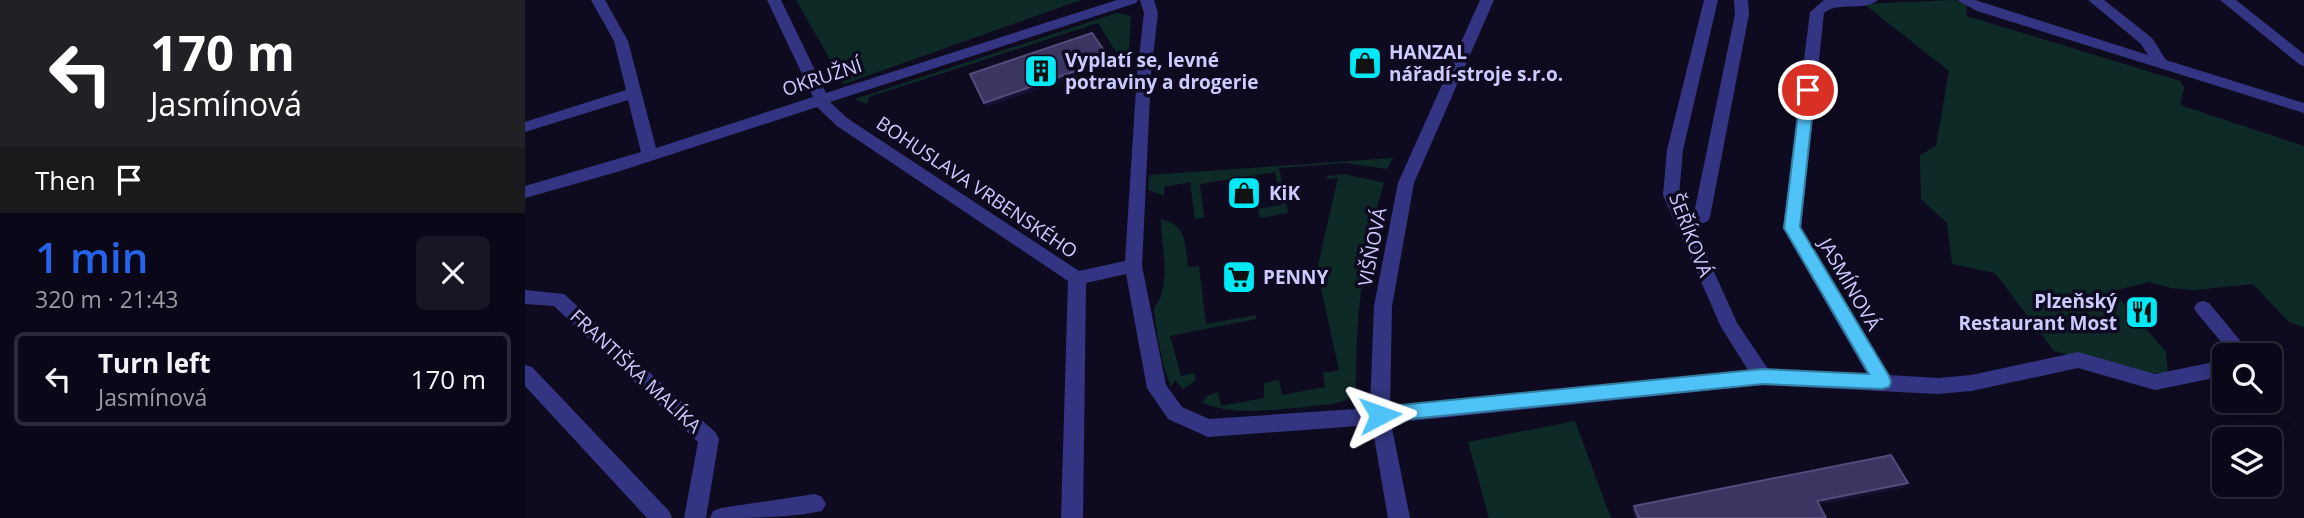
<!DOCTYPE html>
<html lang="en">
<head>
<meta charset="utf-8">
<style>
	:root { --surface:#0a0818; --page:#181625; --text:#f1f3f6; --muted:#999aa2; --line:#2a2937; --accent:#2563eb }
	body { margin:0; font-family:"Open Sans",sans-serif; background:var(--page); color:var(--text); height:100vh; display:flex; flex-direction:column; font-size:26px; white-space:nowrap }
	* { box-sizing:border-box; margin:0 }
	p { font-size:23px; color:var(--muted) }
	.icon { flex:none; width:38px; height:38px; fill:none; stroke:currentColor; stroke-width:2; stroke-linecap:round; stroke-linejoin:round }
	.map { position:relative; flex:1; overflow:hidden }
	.sheet { display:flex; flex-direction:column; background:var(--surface); width:525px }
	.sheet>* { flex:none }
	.banner { background:#202124; color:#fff; overflow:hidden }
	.tools { position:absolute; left:1687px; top:343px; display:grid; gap:14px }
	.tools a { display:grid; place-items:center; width:70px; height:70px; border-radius:10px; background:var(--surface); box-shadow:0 4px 18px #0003,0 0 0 2px var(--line); font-size:35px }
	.pin { position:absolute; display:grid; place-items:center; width:60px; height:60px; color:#fff; margin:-30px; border:4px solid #fff; border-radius:50%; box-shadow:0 2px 7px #0007 }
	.me { position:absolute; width:77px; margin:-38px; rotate:86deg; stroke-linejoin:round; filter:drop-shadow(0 0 5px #0008) }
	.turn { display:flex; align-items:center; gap:24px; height:147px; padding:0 35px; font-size:32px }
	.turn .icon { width:91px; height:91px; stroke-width:2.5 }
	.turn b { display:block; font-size:49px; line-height:60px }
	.then { display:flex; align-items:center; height:66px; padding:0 35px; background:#0003; gap:14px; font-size:26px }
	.round { display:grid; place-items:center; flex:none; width:74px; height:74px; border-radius:10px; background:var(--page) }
	.summary { display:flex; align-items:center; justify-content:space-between; height:119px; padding:0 35px }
	h1 { font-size:42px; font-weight:600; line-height:52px; color:var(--accent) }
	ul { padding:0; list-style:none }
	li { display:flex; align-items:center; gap:21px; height:94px; margin:0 14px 10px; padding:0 21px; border:4px solid var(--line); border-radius:10px }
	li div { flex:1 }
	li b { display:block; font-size:26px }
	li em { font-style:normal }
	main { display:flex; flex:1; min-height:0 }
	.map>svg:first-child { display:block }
	.green { fill:#0e2a27 }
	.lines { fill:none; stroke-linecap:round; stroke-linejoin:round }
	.minor { fill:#333582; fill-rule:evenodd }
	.wall { fill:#29234f }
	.shaded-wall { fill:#171234 }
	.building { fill:#3b3562; stroke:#524c7b; stroke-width:2 }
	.route { fill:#4fc3f7; stroke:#337fa1; stroke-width:2 }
	.labels { text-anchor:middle; stroke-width:7; stroke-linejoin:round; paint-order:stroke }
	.poi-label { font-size:19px; font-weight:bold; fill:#cdcaff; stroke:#0e0b20; text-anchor:start }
	.street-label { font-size:19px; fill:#cdcaff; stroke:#0e0b20 }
</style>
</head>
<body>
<main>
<section class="sheet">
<div class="banner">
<div class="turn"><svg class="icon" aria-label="left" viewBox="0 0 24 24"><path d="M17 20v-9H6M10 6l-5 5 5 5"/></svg><div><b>170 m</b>Jasmínová</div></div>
<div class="then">Then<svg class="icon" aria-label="arrive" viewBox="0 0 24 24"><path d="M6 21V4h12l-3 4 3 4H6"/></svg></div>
</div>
<div class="summary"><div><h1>1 min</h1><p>320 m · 21:43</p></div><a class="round"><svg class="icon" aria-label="close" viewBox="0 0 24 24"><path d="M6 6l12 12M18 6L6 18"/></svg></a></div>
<ul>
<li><svg class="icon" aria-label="left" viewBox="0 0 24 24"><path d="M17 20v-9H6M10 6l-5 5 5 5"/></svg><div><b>Turn left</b><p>Jasmínová</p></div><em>170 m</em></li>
</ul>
</section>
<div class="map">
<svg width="1779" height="518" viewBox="0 0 1779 518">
	<rect width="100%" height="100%" fill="#0e0b20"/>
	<!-- green -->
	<g class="green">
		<path d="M271,0H556L319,84Z"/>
		<path d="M1429,0L1441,4L1442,16L1655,81L1659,88L1655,105L1779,146V327L1764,322L1728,284L1670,290L1646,288L1625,282L1588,291L1641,352L1643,373H1612L1529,351L1470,273L1427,264L1422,223L1396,199L1395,155L1411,146L1424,71L1339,4Z"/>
		<path d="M592,13L606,16L603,61L598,63L573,23L344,97L342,104L330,99Z"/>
		<path d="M868,158L862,169L821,163L754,168L763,213L735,218L733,209L757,205L750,172L675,184L679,217L670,219L665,182L639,187V196L623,190L624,175Z"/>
		<path d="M819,174L859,183C838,250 830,320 831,390L822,400L808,404C772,407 708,419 677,402L682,396L693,392L696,406L739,398V383L754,380L757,395L800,387L798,373L814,370L792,270L813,178L801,179L803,176Z"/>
		<path d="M636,219C662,225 660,244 663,267L674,266L681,324L731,315V319L645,336L656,376L670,373V381L658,389L650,380L646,387C636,361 632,336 629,308C648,284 636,246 636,219Z"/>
		<path d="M1050,421L1086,518H964L943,442Z"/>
	</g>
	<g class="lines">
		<!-- minor -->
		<g class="minor">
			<path d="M66,0H80L103,41L131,148L288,97L242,0H256L301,93L592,0H613L611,3L305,102L322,118L554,271L600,261L612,74L619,13L615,0H629L633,13L626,74L617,266L641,385L657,407L684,419L845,408L849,306L873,183L955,0H969L889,183L867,306L865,406L1223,370L1196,327L1138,195L1142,150L1179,0H1193L1158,150L1154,195L1164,215L1169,213L1210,14L1209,0H1223L1224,14L1185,217L1183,221L1169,227L1212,323L1243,369L1342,374L1258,228L1285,12L1299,0H1353C1338,12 1314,1 1299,13L1276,228L1363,375L1413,378L1446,375L1553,352L1630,374L1699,360V376L1630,390L1553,368L1446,391L1413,394L1238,385L866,423L885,518H863L847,425L683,437L643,419L622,388L601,274L561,283L558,518H536L543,281L312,126L292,107L92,172L0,198V186L116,152L103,100L0,132V122L101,90L89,41Z"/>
			<path d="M1432,0H1450L1623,55L1616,44L1563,0H1579L1627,38L1641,60L1779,103V113L1452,11Z"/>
			<path d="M1695,0H1711L1779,54V66L1774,64Z"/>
			<path d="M0,290L39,294L191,433L194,439L181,518H159L173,442L29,306L0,304Z"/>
			<path d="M1678,301L1684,303L1727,355H1707L1672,313L1669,308L1672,303Z"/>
			<path d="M0,365L7,367L144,511L147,518H122L0,386Z"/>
			<path d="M290,494L297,497L301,504L297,511C264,518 221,518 185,518L188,511L196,508Z"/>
		</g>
	</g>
	<!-- wall -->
	<path class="wall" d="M1383,483L1380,487L1294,504L1301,518H1111L1108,510L1109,506Z"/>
	<!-- shaded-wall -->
	<g class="shaded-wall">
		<path d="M585,59L586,64L461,107L459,103Z"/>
		<path d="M1383,483L1380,487L1290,505L1292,501Z"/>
	</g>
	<!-- building -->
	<g class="building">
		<path d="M567,33L585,59L459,103L445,74Z"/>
		<path d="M1366,455L1383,483L1292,501L1301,518H1114L1109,506Z"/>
	</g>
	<!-- route -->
	<path class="route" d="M1283,86L1290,90L1275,227L1364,376L1366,382L1364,387L1357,389L1238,384L855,422L849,420L846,415L849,409L855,407L1238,369L1344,374L1259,228L1276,90Z"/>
	<!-- icons -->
	<defs>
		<g id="shop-square" transform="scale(1.75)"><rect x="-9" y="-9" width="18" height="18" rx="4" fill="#00eaf5" stroke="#0e0b20"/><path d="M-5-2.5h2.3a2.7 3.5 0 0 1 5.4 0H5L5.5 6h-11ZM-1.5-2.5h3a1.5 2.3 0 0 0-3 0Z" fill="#111"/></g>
		<g id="building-square" transform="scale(1.75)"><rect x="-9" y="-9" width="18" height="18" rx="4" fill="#00eaf5" stroke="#0e0b20"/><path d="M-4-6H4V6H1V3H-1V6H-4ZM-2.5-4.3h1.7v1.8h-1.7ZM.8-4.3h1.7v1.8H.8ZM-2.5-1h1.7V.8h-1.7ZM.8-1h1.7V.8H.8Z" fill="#111"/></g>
		<g id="supermarket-square" transform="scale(1.75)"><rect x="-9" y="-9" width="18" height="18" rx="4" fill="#00eaf5" stroke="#0e0b20"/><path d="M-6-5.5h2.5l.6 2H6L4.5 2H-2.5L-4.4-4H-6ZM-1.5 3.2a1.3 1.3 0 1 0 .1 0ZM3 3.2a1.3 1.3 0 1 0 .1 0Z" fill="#111"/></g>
		<g id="restaurant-square" transform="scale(1.75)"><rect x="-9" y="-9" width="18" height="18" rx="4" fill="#00eaf5" stroke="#0e0b20"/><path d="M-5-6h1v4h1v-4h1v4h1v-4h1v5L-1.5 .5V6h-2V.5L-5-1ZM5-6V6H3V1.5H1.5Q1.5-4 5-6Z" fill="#111"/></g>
	</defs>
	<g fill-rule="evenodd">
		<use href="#shop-square" x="840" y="63"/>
		<use href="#building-square" x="516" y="71"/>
		<use href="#shop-square" x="719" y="193"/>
		<use href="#supermarket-square" x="714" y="277"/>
		<use href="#restaurant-square" x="1617" y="312"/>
	</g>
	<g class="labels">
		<!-- poi labels -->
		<g class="poi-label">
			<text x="864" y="59">HANZAL<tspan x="864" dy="22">nářadí-stroje s.r.o.</tspan></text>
			<text x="540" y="67">Vyplatí se, levné<tspan x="540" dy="22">potraviny a drogerie</tspan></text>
			<text x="744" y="200">KiK</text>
			<text x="738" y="284">PENNY</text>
			<text x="1592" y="308" text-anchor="end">Plzeňský<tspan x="1592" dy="22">Restaurant Most</tspan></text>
		</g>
		<!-- street labels -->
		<g class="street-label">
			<text transform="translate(297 77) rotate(-18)" y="7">OKRUŽNÍ</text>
			<text transform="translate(452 187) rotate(34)" y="7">BOHUSLAVA VRBENSKÉHO</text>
			<text transform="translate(1166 235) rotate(69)" y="7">ŠEŘÍKOVÁ</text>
			<text transform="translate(847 247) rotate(-79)" y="7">VIŠŇOVÁ</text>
			<text transform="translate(1325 284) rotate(60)" y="7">JASMÍNOVÁ</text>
			<text transform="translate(111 371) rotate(43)" y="7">FRANTIŠKA MALÍKA</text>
		</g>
	</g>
</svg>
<div class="tools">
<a><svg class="icon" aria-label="search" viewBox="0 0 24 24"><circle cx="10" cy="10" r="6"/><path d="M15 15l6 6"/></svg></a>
<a><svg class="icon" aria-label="layers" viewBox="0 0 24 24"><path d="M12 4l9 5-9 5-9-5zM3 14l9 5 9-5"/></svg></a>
</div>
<div class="pin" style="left:1283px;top:90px;background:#d93025"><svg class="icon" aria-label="arrive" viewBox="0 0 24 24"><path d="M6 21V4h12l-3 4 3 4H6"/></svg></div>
<svg class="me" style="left:855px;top:415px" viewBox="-20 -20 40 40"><path d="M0-17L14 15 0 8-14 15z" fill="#4fc3f7" stroke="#fff" stroke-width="4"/></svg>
</div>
</main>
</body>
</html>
